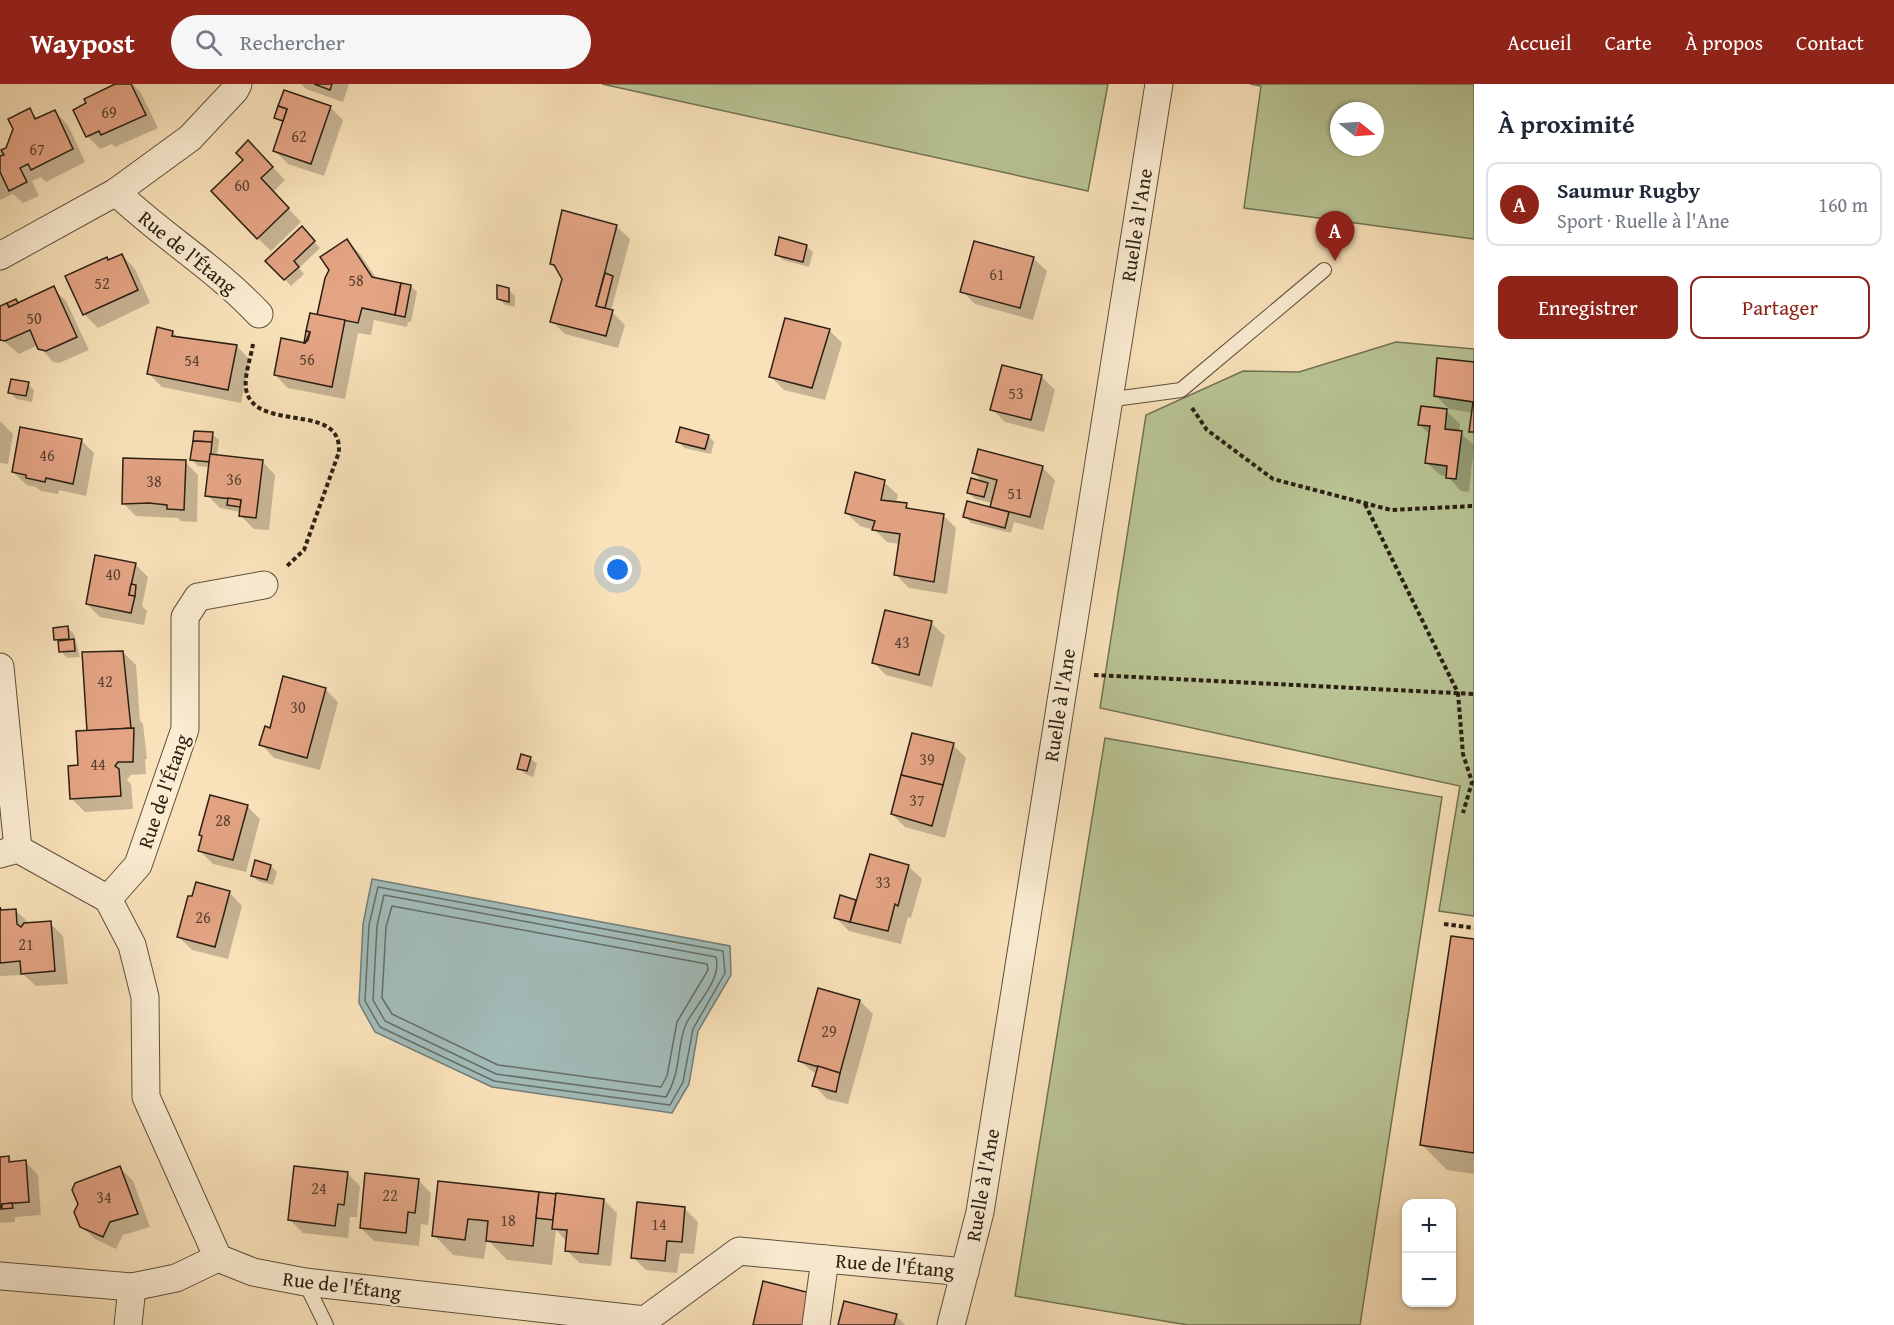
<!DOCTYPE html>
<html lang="fr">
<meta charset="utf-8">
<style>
body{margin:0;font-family:"Gentium Book Plus",serif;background:#f6f6f7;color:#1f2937}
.controls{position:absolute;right:18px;bottom:18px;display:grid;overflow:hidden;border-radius:12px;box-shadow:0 2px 4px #0004}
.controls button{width:54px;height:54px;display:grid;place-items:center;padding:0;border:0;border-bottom:2px solid #e0e1e3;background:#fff;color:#1f2937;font:30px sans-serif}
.compass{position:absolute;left:1330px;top:18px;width:54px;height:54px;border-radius:50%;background:#fff;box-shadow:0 2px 4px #0004;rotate:107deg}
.you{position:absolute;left:618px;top:486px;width:21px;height:21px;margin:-15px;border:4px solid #fff;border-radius:50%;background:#1a73e8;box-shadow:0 0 0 9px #1a73e833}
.badge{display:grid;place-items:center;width:39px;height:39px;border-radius:50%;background:#8f2418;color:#fff;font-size:20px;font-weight:700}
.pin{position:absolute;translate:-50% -50px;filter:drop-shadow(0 2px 3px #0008)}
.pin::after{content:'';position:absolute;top:32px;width:21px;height:18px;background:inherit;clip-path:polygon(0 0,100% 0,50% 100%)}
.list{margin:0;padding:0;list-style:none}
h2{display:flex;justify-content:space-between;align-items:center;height:78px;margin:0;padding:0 24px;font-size:26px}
h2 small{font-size:20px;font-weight:400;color:#747a83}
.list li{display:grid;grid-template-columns:39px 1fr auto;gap:18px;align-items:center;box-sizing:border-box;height:84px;margin:0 12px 12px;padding:0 12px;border:2px solid #e0e1e3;border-radius:12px}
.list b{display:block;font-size:22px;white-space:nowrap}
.list p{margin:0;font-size:20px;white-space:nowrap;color:#747a83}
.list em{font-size:20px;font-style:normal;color:#747a83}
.actions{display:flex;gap:12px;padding:18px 24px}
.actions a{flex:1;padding:14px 0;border:2px solid #8f2418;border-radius:12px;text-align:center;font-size:21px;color:#8f2418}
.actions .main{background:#8f2418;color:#fff}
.icon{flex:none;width:33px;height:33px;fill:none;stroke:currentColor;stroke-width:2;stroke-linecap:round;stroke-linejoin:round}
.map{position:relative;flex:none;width:1474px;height:1241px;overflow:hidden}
header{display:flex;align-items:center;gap:36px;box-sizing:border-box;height:84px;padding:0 30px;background:#8f2418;color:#fff}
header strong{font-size:28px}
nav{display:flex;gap:33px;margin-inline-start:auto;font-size:21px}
.search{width:420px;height:54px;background:#f6f6f7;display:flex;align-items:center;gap:15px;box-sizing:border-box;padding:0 21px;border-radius:33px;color:#747a83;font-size:22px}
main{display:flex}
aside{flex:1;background:#fff}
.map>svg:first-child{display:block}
.green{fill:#b9c494;stroke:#727254;stroke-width:1.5;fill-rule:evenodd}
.water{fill:#a2bcba;stroke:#727e78;stroke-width:1.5}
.shadow{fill:#0003}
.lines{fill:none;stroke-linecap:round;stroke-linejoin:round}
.shore{stroke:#666e67;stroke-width:1.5}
.building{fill:#e4a484;stroke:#2b2014;stroke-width:1.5}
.service-casing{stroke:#5e503e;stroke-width:16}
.minor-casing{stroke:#5e503e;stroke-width:29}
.path{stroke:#2b2014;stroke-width:4;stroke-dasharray:4.5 3;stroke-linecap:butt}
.service{stroke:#fbecd2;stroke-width:14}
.minor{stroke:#fbecd2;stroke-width:27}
.labels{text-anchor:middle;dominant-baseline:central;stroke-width:5;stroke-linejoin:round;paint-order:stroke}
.number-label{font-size:16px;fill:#594130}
.street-label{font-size:20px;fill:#2b2014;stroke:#fbecd2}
</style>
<header>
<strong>Waypost</strong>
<div class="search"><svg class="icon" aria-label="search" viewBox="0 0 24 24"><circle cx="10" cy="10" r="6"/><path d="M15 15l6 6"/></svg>Rechercher</div>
<nav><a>Accueil</a><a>Carte</a><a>À propos</a><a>Contact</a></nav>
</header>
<main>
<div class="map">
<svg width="1474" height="1241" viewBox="0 0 1474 1241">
<rect width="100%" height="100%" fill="#f9e2ba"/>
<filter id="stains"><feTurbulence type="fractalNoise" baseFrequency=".00333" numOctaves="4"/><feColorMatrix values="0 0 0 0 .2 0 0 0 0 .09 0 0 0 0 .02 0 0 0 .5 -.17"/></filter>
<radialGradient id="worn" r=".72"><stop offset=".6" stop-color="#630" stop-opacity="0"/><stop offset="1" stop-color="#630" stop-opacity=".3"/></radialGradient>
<g class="green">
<path d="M602,0H1108L1088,107Z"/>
<path d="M1250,0H1474V155L1244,124L1261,2ZM1339,27H1375V63H1339Z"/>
<path d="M1396,258L1474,265V832L1439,827L1460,702L1100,624L1146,331L1243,287L1299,288Z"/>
<path d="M1105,654L1442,713L1360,1241H1188L1015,1212Z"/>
</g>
<path class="water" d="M372,795L730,862L731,891L698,947L689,1000L672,1029L492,1003L375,948L359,919L363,840Z"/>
<g class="shadow">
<path d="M119,0H133L141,9L158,44L115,63L112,60L100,65L87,52Z"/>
<path d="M301,0H349L343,18L306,5Z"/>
<path d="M280,22L330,23L343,36L324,92L288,80L274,66L284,40L276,33Z"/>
<path d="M29,26L38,35L55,28L68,41L85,78L46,98L41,93L32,97L39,112L23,119L13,110L0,116V68L7,65Z"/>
<path d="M261,71L285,96L273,108L301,138L271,167L258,154Z"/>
<path d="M616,142L630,155L611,227L625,241L618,264L565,250L552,237L563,194L551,179Z"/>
<path d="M302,144L320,164L299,184L304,190L291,202L268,177Z"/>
<path d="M347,157L360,170L377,195L411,202L417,208L411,238H408L407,243L374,236L371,251L358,249L345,315L288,304L275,291L305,261L311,231L319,232Z"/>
<path d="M806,162L813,168L809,183L783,176L776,170Z"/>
<path d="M122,171L135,185L150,219L98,244L85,231L67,193Z"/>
<path d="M1033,174L1047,187L1033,236L975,220L962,207Z"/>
<path d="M53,204L66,217L89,266L59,279L53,278L38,261L19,270L0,254V224L16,216L19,220Z"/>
<path d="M508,205L515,212V223L505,221L499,215Z"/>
<path d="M829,246L842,259L825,316L784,306L771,293Z"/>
<path d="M173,248L178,254L237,262L250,276L241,319L162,303L149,290Z"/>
<path d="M1439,275L1474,280V351L1471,347L1473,329L1449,325L1436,312Z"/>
<path d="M1003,283L1042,293L1055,306L1044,348L1005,338L992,325Z"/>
<path d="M28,300L34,306L32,318L16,315L10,308Z"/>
<path d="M1446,327L1460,340L1459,348L1474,361L1469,408L1461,407L1448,393L1440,391L1426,378L1430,351L1420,341Z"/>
<path d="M0,337L13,350L8,380L0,379Z"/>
<path d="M212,350L219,356L217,372L262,377L275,391L269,446L254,445L240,431L241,428L220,424L207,411L210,383L198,382L192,376Z"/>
<path d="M708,352L714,358L711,370L684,364L678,357Z"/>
<path d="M81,356L94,369L86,412L59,406L58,410L41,407L36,403L27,401L13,388Z"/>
<path d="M185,378L198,391L197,438L181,437L178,434L136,432L123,419Z"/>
<path d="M1042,383L1055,396L1043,446L1014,438L1011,449L971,439L965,432L995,426L992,419L975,415L969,409L984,400L974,389Z"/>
<path d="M884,398L898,411L896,419L906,421L912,427L943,431L956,444L947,510L909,504L896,491L900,460L887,458L875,446L860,442L846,429Z"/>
<path d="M135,480L148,493L142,522L147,527L144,541L100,533L87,520Z"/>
<path d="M931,539L945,552L932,603L886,591L873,578Z"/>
<path d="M68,544L74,550L80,573L67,574L61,567L55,545Z"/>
<path d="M123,568L136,581L140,637L143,640L147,675H145L146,690L131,691L127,696L131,700L133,725L85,728L72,715L88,648Z"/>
<path d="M325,605L338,618L320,686L274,674L261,660Z"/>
<path d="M953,661L966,674L945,754L905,743L892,730Z"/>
<path d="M530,674L537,680L533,693L525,690L519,684Z"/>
<path d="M247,722L260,735L246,788L213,780L200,767L203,754L201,751Z"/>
<path d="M271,782L277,788L273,801L258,797L252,791Z"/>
<path d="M908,782L922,795L911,834L908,833L901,860L849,847L836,834L841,813L858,817Z"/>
<path d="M229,808L242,822L228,875L192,866L179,853Z"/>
<path d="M0,825L2,827L15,826L29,839H50L63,852L68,900L36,902L24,891L0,892Z"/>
<path d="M1452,854L1474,857V1090L1447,1086L1422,1061Z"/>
<path d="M860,917L873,930L848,1020L827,1015L814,1001L817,991L800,977Z"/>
<path d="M0,1074H8L13,1079L25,1077L38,1091L41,1131L15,1133V1138L0,1139Z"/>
<path d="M120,1084L133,1097L150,1143L123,1151L116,1165L95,1155L81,1142Z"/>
<path d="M347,1089L360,1102L357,1133H350L348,1154L303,1149L290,1136Z"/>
<path d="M418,1096L431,1109L428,1141L421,1140L419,1162L374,1157L361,1144Z"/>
<path d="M439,1098L604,1116L617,1129L611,1182L580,1179L566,1166L567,1158L556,1146L552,1181L507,1176L487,1155L484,1175L453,1171L434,1151Z"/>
<path d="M685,1125L698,1138L694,1170L680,1169L677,1189L646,1186L633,1173Z"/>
<path d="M896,1232L905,1241H839Z"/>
</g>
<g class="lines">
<g class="shore">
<path d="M378,803L723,867L725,889L693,945L683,998L670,1021L494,997L380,943L365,917L369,841Z"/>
<path d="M384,811L716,873C722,896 696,920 686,940C676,964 682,986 666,1013L496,990L385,937L373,916L377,842Z"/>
<path d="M392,822L707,880L708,886L677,938L667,992L661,1003L498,981L392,930L382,914L386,843Z"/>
</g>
</g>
<g class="building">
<path d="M115,0H131L146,31L101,51L99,47L86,53L73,26L86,19L84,15Z"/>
<path d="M314,0H332L330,6Z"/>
<path d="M284,6L331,22L311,80L273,67L287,25L278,22Z"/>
<path d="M278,22L287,25L283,37L274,34Z"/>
<path d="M30,24L35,35L55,26L73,65L31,86L28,80L20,84L27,98L9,107L0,88V72L4,71L1,66L6,64L13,45L8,35Z"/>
<path d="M248,56L273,83L261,94L289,124L257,155L211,107L243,76L236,69Z"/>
<path d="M562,126L617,141L596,222L613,226L606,252L550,238L562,195L554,181L550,180Z"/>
<path d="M302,142L315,157L294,177L299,183L284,196L265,177Z"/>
<path d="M779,153L807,161L803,178L775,171Z"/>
<path d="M347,155L372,193L401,199L395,231L362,224L358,239L317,231L325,194L329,186L320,173Z"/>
<path d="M974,157L1034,173L1020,224L960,208Z"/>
<path d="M122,170L138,206L83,231L65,192L107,173L108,176Z"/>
<path d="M605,189L613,192L605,224L596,222Z"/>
<path d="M401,199L411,201L405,233L395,231Z"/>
<path d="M497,201L509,204V218L497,215Z"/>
<path d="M54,202L77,253L46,267L38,265L30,246L5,257L0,256V222L7,219L9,223Z"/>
<path d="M16,215L18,219L9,223L7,219Z"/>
<path d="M310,229L345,236L332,303L274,291L281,254L305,259L308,256L310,248L306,247Z"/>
<path d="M785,234L830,245L812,304L769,293Z"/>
<path d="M157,243L173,247L172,252L237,261L228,306L147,290Z"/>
<path d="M306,247L310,248L305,259H304Z"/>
<path d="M1437,274L1474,278V348H1469L1473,318L1434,312Z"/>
<path d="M1002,281L1042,291L1031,336L990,326Z"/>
<path d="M11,295L29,298L26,312L8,309Z"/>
<path d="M1421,322L1447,325L1445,345L1462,347L1456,395L1446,394L1447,382L1425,379L1430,342L1418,341Z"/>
<path d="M20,343L82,355L73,400L46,394L45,398L26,394V391L12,388Z"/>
<path d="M680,343L709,351L705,365L676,358Z"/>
<path d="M194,347L213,348L212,358L193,357Z"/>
<path d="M193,357L212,358L210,378L190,376Z"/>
<path d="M978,365L1043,382L1030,433L990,423L997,396L972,389Z"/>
<path d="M210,370L263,376L256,434L239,432L241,416L205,412Z"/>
<path d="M123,374L186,376L184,426L167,425V421L149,419L122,420Z"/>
<path d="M855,388L885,396L881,416L907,419L906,424L944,430L934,498L894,491L900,450L872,446L875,437L845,429Z"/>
<path d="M971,394L988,399L984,413L967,409Z"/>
<path d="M228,414L241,416L240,423L227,421Z"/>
<path d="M967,417L1009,428L1005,444L963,433Z"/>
<path d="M95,471L136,479L129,511L135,512L131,529L86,520Z"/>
<path d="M131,500L136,501L135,512L129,511Z"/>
<path d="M885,526L932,537L919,591L872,579Z"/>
<path d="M68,542L69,555L54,556L53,544Z"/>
<path d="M74,555L75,567L59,568L58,557Z"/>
<path d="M123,567L131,644L87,647L82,568Z"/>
<path d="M283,592L326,604L307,674L259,661L265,642L270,644Z"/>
<path d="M134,644L133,678H118L115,682L119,685L121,712L70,715L68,682L78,681L76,647Z"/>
<path d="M912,649L954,659L943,701L901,691Z"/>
<path d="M521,670L531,673L527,687L517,685Z"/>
<path d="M901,691L943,701L932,742L891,730Z"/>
<path d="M210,711L248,721L233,776L198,767L202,752L199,751Z"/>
<path d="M870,770L909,781L898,822L895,820L888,847L850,838Z"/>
<path d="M255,776L271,781L267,796L251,792Z"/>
<path d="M196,798L230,807L215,863L177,853L188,812H192Z"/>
<path d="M840,811L856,816L850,838L834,834Z"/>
<path d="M0,823L1,826L16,825L17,840L21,843L24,839L51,837L55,887L21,890L20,877L0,879Z"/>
<path d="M1451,852L1474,855V1069L1420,1061Z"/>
<path d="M818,904L860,916L840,989L798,977Z"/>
<path d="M818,982L840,989L836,1008L812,1002Z"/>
<path d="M9,1072V1078L26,1076L29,1118L2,1120L0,1126V1073Z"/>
<path d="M120,1082L138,1130L110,1138L103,1153L80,1143L74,1128L78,1120L72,1106L75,1099Z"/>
<path d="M294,1082L348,1088L344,1121L338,1120L335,1142L288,1136Z"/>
<path d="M365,1089L419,1095L415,1129L408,1128L406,1149L360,1144Z"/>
<path d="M438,1097L539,1108L533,1162L486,1157L488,1137L468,1135L465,1156L432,1152Z"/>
<path d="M539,1108L556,1110L553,1136L536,1134Z"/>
<path d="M556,1109L604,1115L598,1170L565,1167L567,1146L552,1145Z"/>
<path d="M637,1118L685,1123L682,1158L667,1157L665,1177L631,1174Z"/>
<path d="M12,1119L13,1124L2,1125V1120Z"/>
<path d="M763,1197L814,1210L806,1241H753Z"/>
<path d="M844,1217L897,1230L894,1241H838Z"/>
</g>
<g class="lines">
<g class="service-casing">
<g id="service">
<path d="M1107,316L1181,306L1324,186"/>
<path d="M305,1198L326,1241"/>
</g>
</g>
<g class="minor-casing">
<g id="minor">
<path d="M116,108C161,151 216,184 259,230"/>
<path d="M0,172L116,108L190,54L235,6L238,0"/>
<path d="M0,583L18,765"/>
<path d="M0,770L18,765L108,815L132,861L145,913L146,1013L218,1174L253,1188L305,1198L645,1236L739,1167L965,1188"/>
<path d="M108,815L138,781L185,645V533L198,513L264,501"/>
<path d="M0,1192L132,1203L176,1194L218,1174"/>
<path d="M128,1241L132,1203"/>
<path d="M816,1241L825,1175"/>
<path d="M951,1241L980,1128L1159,0"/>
</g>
</g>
<g class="path">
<path d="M253,260C251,273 244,292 246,305C253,345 325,323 337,354C339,358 339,364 339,368L304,466L287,482"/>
<path d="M1192,324L1207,346L1273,395L1391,426L1474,422"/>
<path d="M1365,420L1458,609L1463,670L1472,698L1463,729"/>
<path d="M1094,591L1474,610"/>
<path d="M1444,840L1474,844"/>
</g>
<use href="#service" class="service"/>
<use href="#minor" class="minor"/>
</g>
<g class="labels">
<g class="number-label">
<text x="109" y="28">69</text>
<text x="299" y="52">62</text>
<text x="37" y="65">67</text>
<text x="242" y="101">60</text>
<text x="997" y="190">61</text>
<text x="356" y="196">58</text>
<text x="102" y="199">52</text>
<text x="34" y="234">50</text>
<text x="307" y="275">56</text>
<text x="192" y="276">54</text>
<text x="1016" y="309">53</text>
<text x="47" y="371">46</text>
<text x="234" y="395">36</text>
<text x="154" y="397">38</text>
<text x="1015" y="409">51</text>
<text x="113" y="490">40</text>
<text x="902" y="558">43</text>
<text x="105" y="597">42</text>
<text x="298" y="623">30</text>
<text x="927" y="675">39</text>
<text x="98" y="680">44</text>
<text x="917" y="716">37</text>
<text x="223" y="736">28</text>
<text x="883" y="798">33</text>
<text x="203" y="833">26</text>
<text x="26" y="860">21</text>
<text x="829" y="947">29</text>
<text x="319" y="1104">24</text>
<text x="390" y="1111">22</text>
<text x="104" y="1113">34</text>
<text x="508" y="1136">18</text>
<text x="659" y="1140">14</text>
</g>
<g class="street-label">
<text transform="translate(1136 141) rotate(-81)">Ruelle à l'Ane</text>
<text transform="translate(188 168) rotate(39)">Rue de l'Étang</text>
<text transform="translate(1059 621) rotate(-81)">Ruelle à l'Ane</text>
<text transform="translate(163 707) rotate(-71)">Rue de l'Étang</text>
<text transform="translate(982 1101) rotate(-80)">Ruelle à l'Ane</text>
<text transform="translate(895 1181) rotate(5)">Rue de l'Étang</text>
<text transform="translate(342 1201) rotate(7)">Rue de l'Étang</text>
</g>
</g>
<rect width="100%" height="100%" filter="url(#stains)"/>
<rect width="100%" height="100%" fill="url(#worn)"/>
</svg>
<div class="controls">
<button>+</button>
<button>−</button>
</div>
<svg class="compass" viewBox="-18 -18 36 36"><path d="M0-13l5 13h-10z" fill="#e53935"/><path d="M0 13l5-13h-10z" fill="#747a83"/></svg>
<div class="you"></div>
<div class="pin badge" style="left:1335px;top:177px">A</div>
</div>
<aside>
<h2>À proximité<small></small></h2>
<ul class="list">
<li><span class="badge">A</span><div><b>Saumur Rugby</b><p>Sport · Ruelle à l'Ane</p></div><em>160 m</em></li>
</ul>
<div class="actions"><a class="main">Enregistrer</a><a>Partager</a></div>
</aside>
</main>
